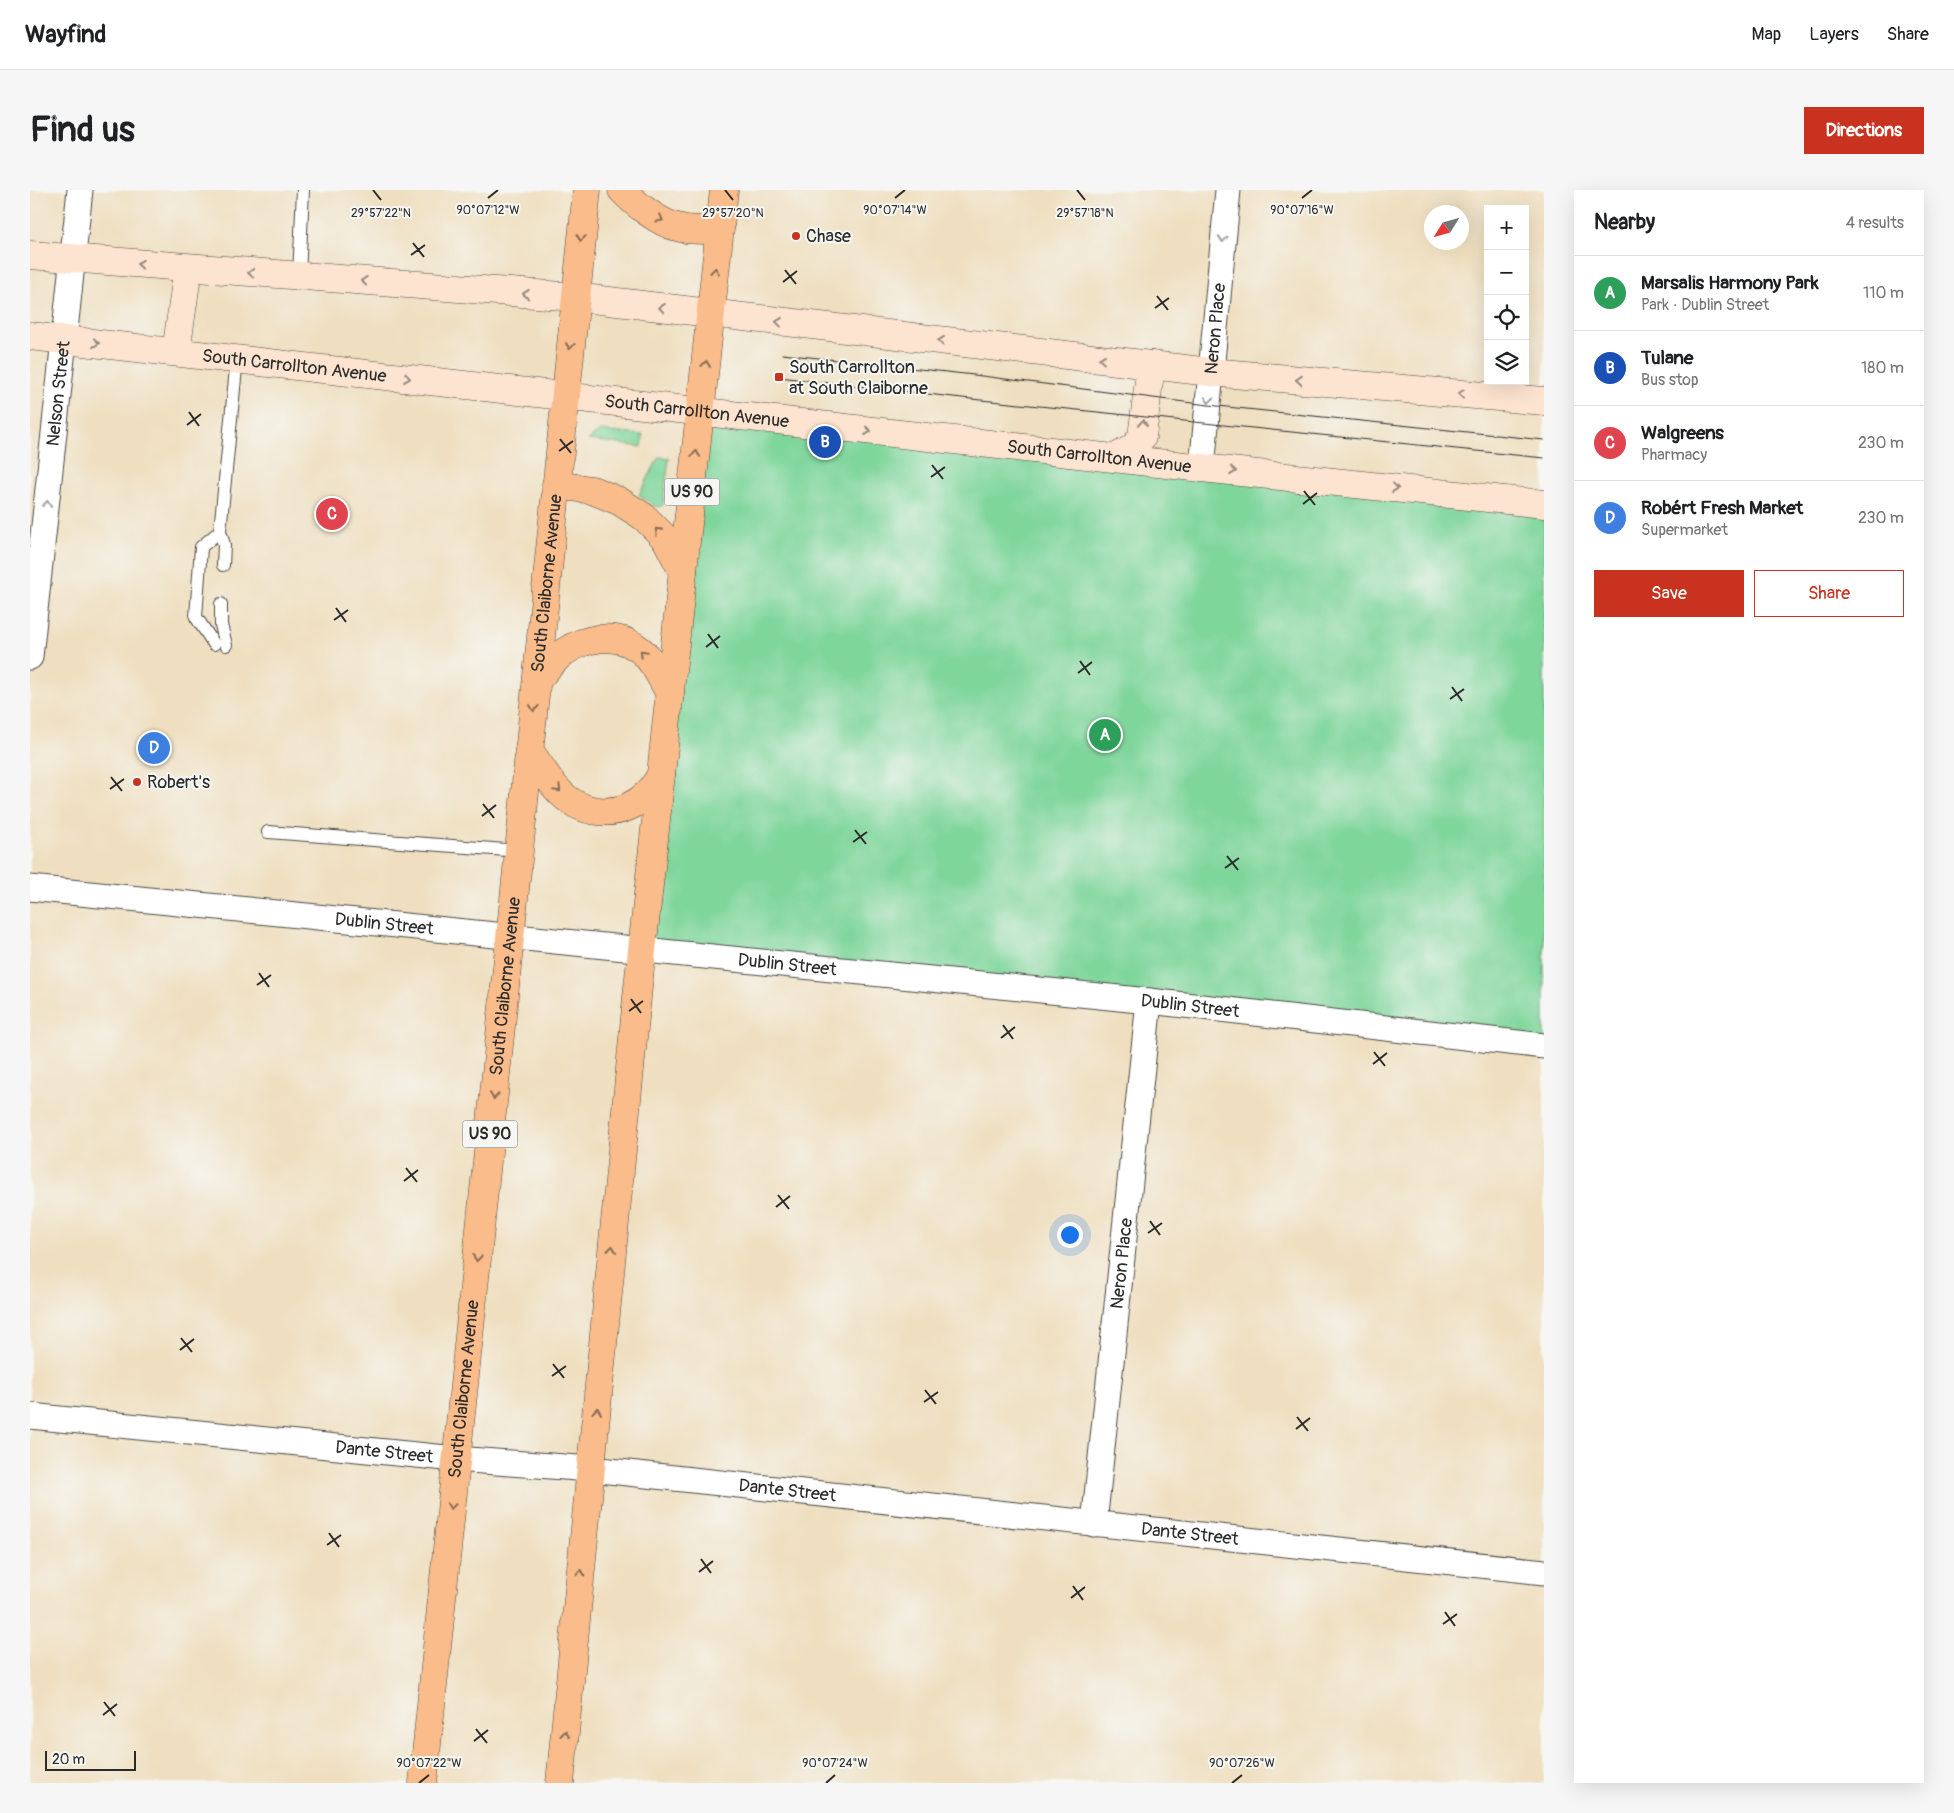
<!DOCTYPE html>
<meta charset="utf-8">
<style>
body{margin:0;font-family:Pangolin,sans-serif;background:#f6f6f6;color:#202124}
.controls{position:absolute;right:15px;top:15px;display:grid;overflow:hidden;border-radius:0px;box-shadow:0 5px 20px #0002}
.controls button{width:45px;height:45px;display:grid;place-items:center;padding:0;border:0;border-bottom:1px solid #e0e0e0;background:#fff;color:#202124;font:25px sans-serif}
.compass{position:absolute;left:1394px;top:15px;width:45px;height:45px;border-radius:50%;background:#fff;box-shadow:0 5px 20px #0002;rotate:233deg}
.scale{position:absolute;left:15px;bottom:12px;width:91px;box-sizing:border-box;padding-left:5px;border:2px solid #2b2b2b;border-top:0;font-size:14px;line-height:18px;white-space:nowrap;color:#2b2b2b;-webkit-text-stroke:4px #f6f6f2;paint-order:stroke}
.you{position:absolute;left:1039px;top:1044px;width:18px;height:18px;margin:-12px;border:4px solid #fff;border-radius:50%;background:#1a73e8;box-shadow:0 0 0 8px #1a73e833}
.badge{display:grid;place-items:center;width:32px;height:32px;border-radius:50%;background:#c8321e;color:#fff;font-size:16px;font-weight:700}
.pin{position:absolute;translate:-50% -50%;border:2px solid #fff;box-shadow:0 1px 5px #0006}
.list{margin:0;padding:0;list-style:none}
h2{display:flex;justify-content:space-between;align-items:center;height:65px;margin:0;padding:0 20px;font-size:21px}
h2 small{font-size:16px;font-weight:400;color:#757577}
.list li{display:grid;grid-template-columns:32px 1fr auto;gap:15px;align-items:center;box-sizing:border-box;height:75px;padding:0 20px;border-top:1px solid #e0e0e0}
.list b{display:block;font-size:19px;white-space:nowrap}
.list p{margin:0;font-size:16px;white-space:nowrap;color:#757577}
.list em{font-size:16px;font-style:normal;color:#757577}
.actions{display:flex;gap:10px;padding:15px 20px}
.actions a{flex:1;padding:11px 0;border:1px solid #c8321e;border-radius:0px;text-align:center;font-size:18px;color:#c8321e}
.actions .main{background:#c8321e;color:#fff}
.icon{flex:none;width:28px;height:28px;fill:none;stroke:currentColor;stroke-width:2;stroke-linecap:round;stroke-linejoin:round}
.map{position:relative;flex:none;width:1514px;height:1593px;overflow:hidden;border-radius:0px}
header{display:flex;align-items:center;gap:30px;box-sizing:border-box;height:70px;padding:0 25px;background:#fff;border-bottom:1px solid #e0e0e0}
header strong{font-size:24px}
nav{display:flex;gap:28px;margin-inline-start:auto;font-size:18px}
.intro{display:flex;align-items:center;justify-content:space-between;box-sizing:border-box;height:120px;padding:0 30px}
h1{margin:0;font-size:35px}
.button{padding:12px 22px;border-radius:0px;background:#c8321e;color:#fff;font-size:18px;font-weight:700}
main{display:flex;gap:30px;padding:0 30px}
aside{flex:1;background:#fff;border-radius:0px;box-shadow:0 5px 20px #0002}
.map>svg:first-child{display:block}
.green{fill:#7fd69b;stroke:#558063}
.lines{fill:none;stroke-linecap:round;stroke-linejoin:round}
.lane-casing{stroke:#484641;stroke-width:14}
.street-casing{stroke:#484641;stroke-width:27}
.secondary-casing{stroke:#484641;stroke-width:29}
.primary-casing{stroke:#484641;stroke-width:29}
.lane{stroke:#fff;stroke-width:12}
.street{stroke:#fff;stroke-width:25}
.secondary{stroke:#fde4d0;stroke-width:28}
.primary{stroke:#f9bc8a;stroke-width:28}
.tram{stroke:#2b2b2b;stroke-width:1}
.oneway{stroke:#886c56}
.oneway2{stroke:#a0a0a0}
.oneway3{stroke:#94887e}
.ticks{fill:none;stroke:#2b2b2b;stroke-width:2}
.poi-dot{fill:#c8321e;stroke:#f6f6f2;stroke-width:2}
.labels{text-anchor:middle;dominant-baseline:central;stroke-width:4;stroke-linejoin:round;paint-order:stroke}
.shield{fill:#f6f6f2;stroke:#686867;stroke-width:1}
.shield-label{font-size:16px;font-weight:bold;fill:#2b2b2b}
.poi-label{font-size:18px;fill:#2b2b2b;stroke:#f6f6f2;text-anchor:start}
.street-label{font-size:18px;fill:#2b2b2b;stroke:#f6f6f2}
.ticks-label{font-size:12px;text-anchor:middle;fill:#2b2b2b;stroke:#f6f6f2;stroke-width:4;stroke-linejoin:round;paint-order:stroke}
</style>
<header>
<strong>Wayfind</strong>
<nav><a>Map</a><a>Layers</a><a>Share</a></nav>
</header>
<div class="intro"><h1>Find us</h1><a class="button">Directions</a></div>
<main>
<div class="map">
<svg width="1514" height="1593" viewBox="0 0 1514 1593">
<rect width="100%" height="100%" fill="#f6f6f2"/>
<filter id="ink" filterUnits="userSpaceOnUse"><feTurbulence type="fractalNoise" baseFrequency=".02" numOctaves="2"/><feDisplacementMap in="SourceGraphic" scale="10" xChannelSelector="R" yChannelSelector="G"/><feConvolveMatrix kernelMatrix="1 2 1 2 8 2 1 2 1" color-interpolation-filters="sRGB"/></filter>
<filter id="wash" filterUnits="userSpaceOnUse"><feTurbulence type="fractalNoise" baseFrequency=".0096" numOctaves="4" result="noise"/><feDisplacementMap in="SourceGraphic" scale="20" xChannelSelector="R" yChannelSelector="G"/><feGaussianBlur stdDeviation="1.12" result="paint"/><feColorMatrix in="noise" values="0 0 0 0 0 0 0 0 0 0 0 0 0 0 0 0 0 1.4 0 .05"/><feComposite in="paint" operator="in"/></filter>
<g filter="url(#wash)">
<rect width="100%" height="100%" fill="#efdfc0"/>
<g class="green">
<path d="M671,222L1514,314V856L612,759Z"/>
<path d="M570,241L613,245L612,257L558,250Z"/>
<path d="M629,267L639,268L633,315L629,317L624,316L609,305Z"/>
</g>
</g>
<g filter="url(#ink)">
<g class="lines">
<g class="lane-casing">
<g id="lane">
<path d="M269,86L273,0"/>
<path d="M193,375L194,355L190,341L207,168"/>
<path d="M191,414V435L196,455"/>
<path d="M184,454L166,427L171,357L190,341"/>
<path d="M238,642L489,661"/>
</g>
</g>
<g class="street-casing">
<g id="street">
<path id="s1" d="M1172,278L1198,0"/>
<path id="s2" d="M0,467L50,0"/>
<path id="s3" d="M0,698L1119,811L1514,856"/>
<path id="s4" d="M0,1226L426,1269L561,1279L1514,1382"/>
<path id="s5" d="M1064,1334L1119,811"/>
</g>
</g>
<g class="secondary-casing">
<g id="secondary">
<path d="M0,65L545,107L1180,182L1514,211"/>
<path id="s6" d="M0,146L1172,278L1514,314"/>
<path d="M146,162L158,78"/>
<path d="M1085,268L1103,258L1112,247L1121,175"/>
</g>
</g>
<g class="primary-casing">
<g id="primary">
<path d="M592,0C604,13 629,33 647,37C661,41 675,40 690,39"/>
<path d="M526,295L562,300L589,311L614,327L636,349L653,382"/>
<path d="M507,490C515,481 524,469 534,462C555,448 584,442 606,457C622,467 631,488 640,504"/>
<path d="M499,560C508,573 516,586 526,598C550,626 590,630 617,604C623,599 627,591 631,585"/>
<path id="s7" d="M393,1593L557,0"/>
<path d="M530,1593L608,797L694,0"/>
</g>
</g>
<use href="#lane" class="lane"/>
<use href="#street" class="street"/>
<use href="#secondary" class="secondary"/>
<use href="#primary" class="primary"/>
<g class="tram">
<path d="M752,164L944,185L1178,215L1514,250"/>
<path d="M749,187L941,209L1514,268"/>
</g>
</g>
<defs><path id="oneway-chevron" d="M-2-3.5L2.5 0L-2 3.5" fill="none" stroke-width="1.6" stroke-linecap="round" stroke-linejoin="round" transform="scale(1.25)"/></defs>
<g class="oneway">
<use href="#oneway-chevron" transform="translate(630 29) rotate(29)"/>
<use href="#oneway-chevron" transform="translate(551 48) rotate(96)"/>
<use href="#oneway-chevron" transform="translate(685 81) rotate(-84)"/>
<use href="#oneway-chevron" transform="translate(540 156) rotate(96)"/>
<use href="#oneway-chevron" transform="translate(676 174) rotate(-84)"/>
<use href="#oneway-chevron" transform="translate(666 264) rotate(-84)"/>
<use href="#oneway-chevron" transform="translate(628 341) rotate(-134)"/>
<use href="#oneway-chevron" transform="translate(613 463) rotate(-135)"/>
<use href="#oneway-chevron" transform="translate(504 518) rotate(96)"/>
<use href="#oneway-chevron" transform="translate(528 599) rotate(46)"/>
<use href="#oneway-chevron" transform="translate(464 906) rotate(96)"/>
<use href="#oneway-chevron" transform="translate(582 1059) rotate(-84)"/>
<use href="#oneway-chevron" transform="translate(447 1068) rotate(96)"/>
<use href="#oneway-chevron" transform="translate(567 1221) rotate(-84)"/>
<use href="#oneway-chevron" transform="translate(421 1316) rotate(96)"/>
<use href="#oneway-chevron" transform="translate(551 1383) rotate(-84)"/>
<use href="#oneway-chevron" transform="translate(535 1544) rotate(-84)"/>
</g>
<g class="oneway2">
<use href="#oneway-chevron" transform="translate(1193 49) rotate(95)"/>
<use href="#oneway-chevron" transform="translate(1179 210) rotate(94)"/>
<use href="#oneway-chevron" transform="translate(17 314) rotate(-84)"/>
</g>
<g class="oneway3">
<use href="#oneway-chevron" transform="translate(110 74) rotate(-176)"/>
<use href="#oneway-chevron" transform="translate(221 83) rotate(-176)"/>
<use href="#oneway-chevron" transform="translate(334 91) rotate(-176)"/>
<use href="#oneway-chevron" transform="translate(496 104) rotate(-176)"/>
<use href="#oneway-chevron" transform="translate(632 118) rotate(-173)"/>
<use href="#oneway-chevron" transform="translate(749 132) rotate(-173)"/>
<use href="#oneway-chevron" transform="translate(911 151) rotate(-173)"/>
<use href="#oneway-chevron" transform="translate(66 153) rotate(6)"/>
<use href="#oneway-chevron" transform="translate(1072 169) rotate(-173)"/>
<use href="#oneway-chevron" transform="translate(377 188) rotate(7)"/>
<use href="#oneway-chevron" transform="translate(1269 190) rotate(-175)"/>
<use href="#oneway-chevron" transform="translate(1431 204) rotate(-175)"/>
<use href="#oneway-chevron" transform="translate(1113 233) rotate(-84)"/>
<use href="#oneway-chevron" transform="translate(838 241) rotate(6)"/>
<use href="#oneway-chevron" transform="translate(1203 281) rotate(6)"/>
<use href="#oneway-chevron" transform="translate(1365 298) rotate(6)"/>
</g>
</g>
<path class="ticks" d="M343,0L351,10M695,0L703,10M1047,0L1055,10M458,8L468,0M865,8L875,0M1272,8L1282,0M383,53L394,67M381,65L395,55M755,80L766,94M753,92L767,81M1127,106L1138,120M1125,118L1139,108M159,222L169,236M157,235L171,224M530,249L541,263M529,261L543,251M902,275L913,289M901,287L915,277M1274,301L1285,315M1273,314L1287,303M306,418L316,432M304,430L318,420M678,444L688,458M676,457L690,446M1050,471L1060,485M1048,483L1062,472M1422,497L1432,511M1420,509L1434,499M81,587L92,601M80,599L94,589M453,614L464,628M452,626L466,615M825,640L836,654M823,652L837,642M1197,666L1208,680M1195,678L1209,668M229,783L239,797M227,795L241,785M601,809L611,823M599,821L613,811M973,835L983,849M971,848L985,837M1344,862L1355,876M1343,874L1357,863M376,978L387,992M374,991L388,980M748,1005L759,1019M746,1017L760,1006M1120,1031L1130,1045M1118,1043L1132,1033M151,1148L162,1162M150,1160L164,1149M523,1174L534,1188M522,1186L536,1176M895,1200L906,1214M894,1212L908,1202M1267,1227L1278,1241M1266,1239L1280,1228M299,1343L309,1357M297,1355L311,1345M671,1369L681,1383M669,1382L683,1371M1043,1396L1053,1410M1041,1408L1055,1397M1415,1422L1425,1436M1413,1434L1427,1424M74,1512L85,1526M73,1525L87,1514M446,1539L457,1553M444,1551L458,1540M389,1593L399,1585M796,1593L805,1585M1202,1593L1212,1585"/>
<g class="poi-dot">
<circle cx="766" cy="46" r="5"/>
<rect x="744" y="182" width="10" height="10" rx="2.5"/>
<circle cx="107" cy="592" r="5"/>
</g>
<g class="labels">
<g class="shield">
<rect x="634.5" y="288.5" width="55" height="27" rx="4"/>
<rect x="432.5" y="930.5" width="55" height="27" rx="4"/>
</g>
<g class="shield-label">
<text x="662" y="302">US 90</text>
<text x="460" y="944">US 90</text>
</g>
<g class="poi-label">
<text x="776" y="46">Chase</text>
<text x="759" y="177">South Carrollton<tspan x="759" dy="21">at South Claiborne</tspan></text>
<text x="117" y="592">Robert's</text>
</g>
<g class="street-label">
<text stroke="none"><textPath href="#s1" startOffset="140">Neron Place</textPath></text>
<text stroke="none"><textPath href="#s6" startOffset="266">South Carrollton Avenue</textPath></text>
<text stroke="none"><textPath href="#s2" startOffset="265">Nelson Street</textPath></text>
<text stroke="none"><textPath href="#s6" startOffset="671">South Carrollton Avenue</textPath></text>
<text stroke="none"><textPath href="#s6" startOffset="1076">South Carrollton Avenue</textPath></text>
<text stroke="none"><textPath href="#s7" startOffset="1206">South Claiborne Avenue</textPath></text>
<text stroke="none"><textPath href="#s3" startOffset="356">Dublin Street</textPath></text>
<text stroke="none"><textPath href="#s3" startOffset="761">Dublin Street</textPath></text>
<text stroke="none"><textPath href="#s7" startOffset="801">South Claiborne Avenue</textPath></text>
<text stroke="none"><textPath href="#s3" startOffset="1166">Dublin Street</textPath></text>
<text stroke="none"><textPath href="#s5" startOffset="262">Neron Place</textPath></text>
<text stroke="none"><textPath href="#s7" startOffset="396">South Claiborne Avenue</textPath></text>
<text stroke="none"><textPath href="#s4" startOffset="356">Dante Street</textPath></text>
<text stroke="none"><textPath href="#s4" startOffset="761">Dante Street</textPath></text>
<text stroke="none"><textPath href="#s4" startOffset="1166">Dante Street</textPath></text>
</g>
</g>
<g class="ticks-label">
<text x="458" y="24">90°07'12"W</text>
<text x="865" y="24">90°07'14"W</text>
<text x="1272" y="24">90°07'16"W</text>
<text x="351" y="27">29°57'22"N</text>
<text x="703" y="27">29°57'20"N</text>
<text x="1055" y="27">29°57'18"N</text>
<text x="399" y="1577">90°07'22"W</text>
<text x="805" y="1577">90°07'24"W</text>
<text x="1212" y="1577">90°07'26"W</text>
</g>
</svg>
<div class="controls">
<button>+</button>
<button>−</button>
<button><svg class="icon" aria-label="locate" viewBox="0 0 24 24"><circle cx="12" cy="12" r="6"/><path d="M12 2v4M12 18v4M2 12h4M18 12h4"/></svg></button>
<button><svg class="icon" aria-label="layers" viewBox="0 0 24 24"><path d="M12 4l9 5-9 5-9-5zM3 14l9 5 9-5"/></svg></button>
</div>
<svg class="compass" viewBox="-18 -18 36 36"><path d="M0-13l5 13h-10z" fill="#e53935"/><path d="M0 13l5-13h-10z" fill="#757577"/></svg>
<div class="scale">20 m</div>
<div class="you"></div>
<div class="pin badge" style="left:1075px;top:545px;background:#2e9e5b">A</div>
<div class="pin badge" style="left:795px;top:252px;background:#1a4fb4">B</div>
<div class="pin badge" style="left:302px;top:324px;background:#e0444e">C</div>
<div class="pin badge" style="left:124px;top:558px;background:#3f7fe0">D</div>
</div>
<aside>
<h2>Nearby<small>4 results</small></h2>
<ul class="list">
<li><span class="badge" style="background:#2e9e5b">A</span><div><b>Marsalis Harmony Park</b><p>Park · Dublin Street</p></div><em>110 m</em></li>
<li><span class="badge" style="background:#1a4fb4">B</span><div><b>Tulane</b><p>Bus stop</p></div><em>180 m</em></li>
<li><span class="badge" style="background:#e0444e">C</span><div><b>Walgreens</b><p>Pharmacy</p></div><em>230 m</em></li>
<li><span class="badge" style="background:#3f7fe0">D</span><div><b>Robért Fresh Market</b><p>Supermarket</p></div><em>230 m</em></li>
</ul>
<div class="actions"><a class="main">Save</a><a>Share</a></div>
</aside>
</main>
